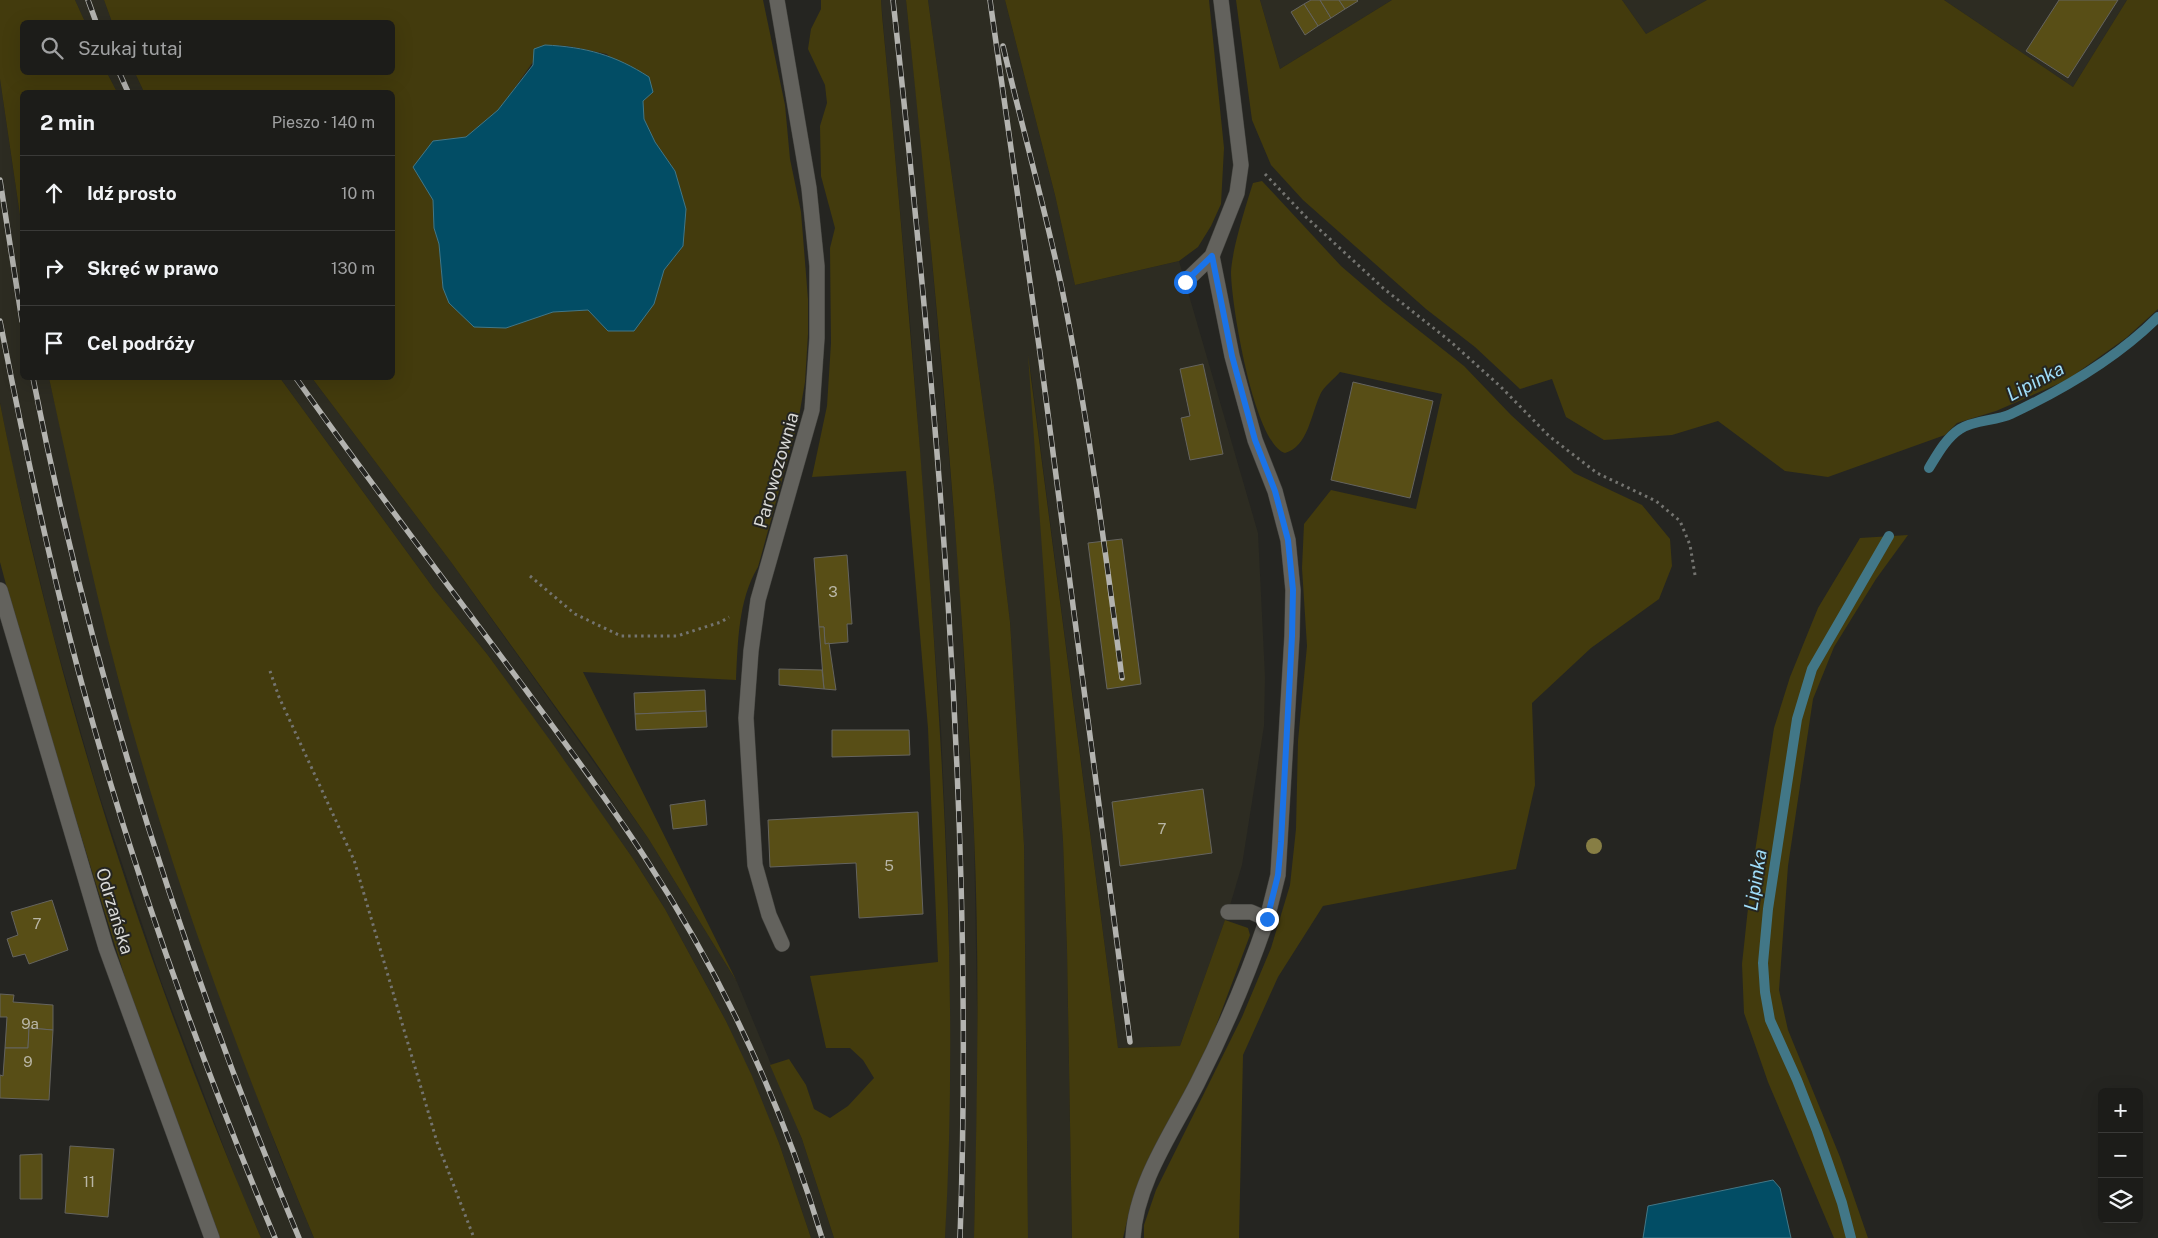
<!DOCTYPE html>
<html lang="pl">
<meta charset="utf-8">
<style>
body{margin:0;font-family:"Public Sans",sans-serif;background:#292926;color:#f1f3f6}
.controls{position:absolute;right:15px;bottom:15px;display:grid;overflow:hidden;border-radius:8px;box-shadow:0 5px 20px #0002}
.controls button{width:45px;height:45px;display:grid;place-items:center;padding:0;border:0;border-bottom:1px solid #3a3a38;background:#1c1c19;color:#f1f3f6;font:25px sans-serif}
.stop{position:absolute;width:15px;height:15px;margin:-11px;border:4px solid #1a73e8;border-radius:50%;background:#fff}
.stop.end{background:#1a73e8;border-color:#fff;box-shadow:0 1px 5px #0008}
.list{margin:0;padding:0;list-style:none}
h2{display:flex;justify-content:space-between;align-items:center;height:65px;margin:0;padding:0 20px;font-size:21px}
h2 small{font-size:16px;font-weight:400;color:#a0a1a2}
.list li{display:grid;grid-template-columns:32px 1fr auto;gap:15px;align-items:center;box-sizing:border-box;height:75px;padding:0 20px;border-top:1px solid #3a3a38}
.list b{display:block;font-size:19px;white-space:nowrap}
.list em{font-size:16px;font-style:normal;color:#a0a1a2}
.icon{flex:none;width:28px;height:28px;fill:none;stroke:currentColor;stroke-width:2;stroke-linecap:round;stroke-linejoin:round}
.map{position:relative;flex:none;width:2158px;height:1238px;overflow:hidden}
.search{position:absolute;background:#1c1c19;box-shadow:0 5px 20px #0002;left:20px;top:20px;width:375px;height:55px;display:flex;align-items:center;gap:12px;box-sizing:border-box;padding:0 18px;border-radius:8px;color:#a0a1a2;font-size:19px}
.panel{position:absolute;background:#1c1c19;box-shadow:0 5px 20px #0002;left:20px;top:90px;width:375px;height:290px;border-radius:8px}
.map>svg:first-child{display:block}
.built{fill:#2d2c22}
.green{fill:#433b0d;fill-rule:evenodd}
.water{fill:#024d65;stroke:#427787}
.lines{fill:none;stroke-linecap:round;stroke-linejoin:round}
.stream{stroke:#427787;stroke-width:10}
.building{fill:#584e16;stroke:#65645f}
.lane-casing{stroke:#43433f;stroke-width:16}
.street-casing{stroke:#43433f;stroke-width:16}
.path{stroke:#747470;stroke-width:3;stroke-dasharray:2.5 4;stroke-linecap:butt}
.lane{stroke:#63625d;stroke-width:15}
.street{stroke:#63625d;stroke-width:15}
.rail-casing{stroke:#b3b3af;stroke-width:5.5}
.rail{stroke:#252521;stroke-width:4;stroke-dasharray:11;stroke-linecap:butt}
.tree{fill:#877e44}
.route{stroke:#1a73e8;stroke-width:6}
.labels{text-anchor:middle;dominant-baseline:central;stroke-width:4;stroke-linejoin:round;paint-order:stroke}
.number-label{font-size:15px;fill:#b9b6a6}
.street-label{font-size:18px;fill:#d9d9d6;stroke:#252521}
.water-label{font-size:19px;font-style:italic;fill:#9fddf9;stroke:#252521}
</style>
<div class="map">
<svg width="2158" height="1238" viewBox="0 0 2158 1238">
<rect width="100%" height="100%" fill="#252521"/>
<g class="built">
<path d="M59,0H104L112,22H85L75,0L60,2Z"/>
<path d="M881,0H906L924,168L959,573L974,835L978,1063L974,1238H945L950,1016L948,882L941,730L910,322Z"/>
<path d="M928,0H1005L1055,195L1075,285L1179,261L1258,533L1265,677L1264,726L1242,865L1228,912L1180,1046L1118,1048L1030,366L1063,841L1067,949L1072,1238H1028L1024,845L1010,622L994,486Z"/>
<path d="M1260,0H1392L1280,69Z"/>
<path d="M1622,0H1707L1646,34Z"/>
<path d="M1944,0H2127L2073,87Z"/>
<path d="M107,73H135L144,92H117Z"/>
<path d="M0,79L22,229V378H49L118,678L168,847L224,1008L279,1154L314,1238H261L237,1182L161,981L95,782L52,631L13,469L0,403Z"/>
<path d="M280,378H312L451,562L648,838L737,982L802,1139L834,1238H811L779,1143L726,1021L665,909L634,860L487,654L434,589Z"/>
</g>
<g class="green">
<path d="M0,0H75L85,22H22V72L107,73L117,92H22V229L0,79Z"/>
<path d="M104,0H763L785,105L790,159L801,212L808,299V334L805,382L798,422L758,567C738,600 738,642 736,680L583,672L737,982L648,838L589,753L451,562L312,378H392V92H144L135,73L392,72V22H112ZM545,45L568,46L607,54L643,101L644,119L655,142L675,171L686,209L683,246L664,270L654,304L608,331L588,310L553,312L506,328L443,288L439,244L434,228L432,141L466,137L499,110Z"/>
<path d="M821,0H881L882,15C896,160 908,305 920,450C940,712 960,975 945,1238H834L802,1139L770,1065L789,1059L806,1085L814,1109L830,1118L848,1106L874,1078L863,1060L850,1048H826L810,976L938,962L928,728L906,471L812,477L827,406L831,343L830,248L835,228L821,176L820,126L827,103L825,85L808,49L811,29L821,9Z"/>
<path d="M906,0H928L994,486L1010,622L1024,845L1028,1238H974C977,1103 980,968 974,833C961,554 935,277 906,0Z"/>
<path d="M1005,0H1209L1224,148L1221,204L1211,226L1198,247L1179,261L1075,285L1055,195Z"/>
<path d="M1236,0H1260L1280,69L1392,0H1622L1646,34L1707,0H1944L2073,87L2127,0H2158V309L2126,338L2067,380L1996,411L1957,423L1945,435L1828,477L1785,471L1718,421L1672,435L1604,440L1566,417L1552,379L1520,389L1475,347L1426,309L1303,200L1271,165L1252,120Z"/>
<path d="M1262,181L1341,266L1384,303L1464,366L1511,415L1574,473L1642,505L1670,539L1672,566L1659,599L1591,648L1532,703L1535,785L1516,869L1323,906L1278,977L1243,1055L1239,1238H1144V1225L1156,1190L1242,1017L1271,948L1290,885L1296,829L1298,741L1307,646L1302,568L1304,524L1331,490L1416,509L1442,394L1340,372C1334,379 1323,387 1320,395C1311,414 1308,447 1285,453C1254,444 1231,303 1231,272C1232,250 1246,205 1253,183Z"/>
<path d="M1028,355L1118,1048L1180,1046L1225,920L1248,928L1250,935L1207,1050L1147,1162L1130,1208L1123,1238H1072L1067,949L1063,841Z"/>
<path d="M49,378H280L434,589L487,654L552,743L634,860L665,909L726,1021L752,1076L779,1143L811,1238H314C238,1056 169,869 118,678C92,579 71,478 49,378Z"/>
<path d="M0,403C56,688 146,970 261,1238H220L127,984L24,652L0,562Z"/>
<path d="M1908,535L1876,579L1834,647L1813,699L1788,866L1779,990L1788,1030L1840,1157L1868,1238H1834L1768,1082L1744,1013L1742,964L1752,871L1774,728L1790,677L1818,608L1860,538Z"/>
</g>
<g class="water">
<path d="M545,45C586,47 615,55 649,77L653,92L643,101L644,119L655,142L675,171L686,209L683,246L664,270L654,304L634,331H608L588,310L553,312L506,328L474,327L449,303L443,288L439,244L434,228L433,200L413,167L433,141L466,137L498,110L533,65L534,49Z"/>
<path d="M1773,1180L1780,1188L1791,1238H1643L1648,1206Z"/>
</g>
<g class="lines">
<g class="stream">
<path d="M1929,468C1937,455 1946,438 1960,429C1974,420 1996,421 2011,414C2064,389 2117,358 2158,317"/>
<path d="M1851,1238L1842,1203L1817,1131L1797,1080L1770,1020L1765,992L1763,963L1768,909L1797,719L1812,669L1889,536"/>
</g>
</g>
<g class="building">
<path d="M1311,0H1320L1331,18L1318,26L1304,4Z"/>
<path d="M1320,0H1339L1345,9L1331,18Z"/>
<path d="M1339,0H1357L1358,1L1345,9Z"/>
<path d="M2059,0H2118L2068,78L2026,51Z"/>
<path d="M1304,4L1318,26L1305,35L1291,12Z"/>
<path d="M1203,364L1223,454L1190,460L1181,418L1190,416L1180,369Z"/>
<path d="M1353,382L1433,401L1410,498L1331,480Z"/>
<path d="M1122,539L1141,684L1107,689L1088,543Z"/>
<path d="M847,555L852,624H847L848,642L825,644L824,627H819L814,558Z"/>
<path d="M819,627H824L825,644L829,643L836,690L824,689Z"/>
<path d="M779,669L822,670L824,689L779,685Z"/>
<path d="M705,690L706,711L635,714L634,693Z"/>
<path d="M706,711L707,727L636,730L635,714Z"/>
<path d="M832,730H909L910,755L832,757Z"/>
<path d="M1203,789L1212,853L1120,866L1112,802Z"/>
<path d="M705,800L707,825L673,829L670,805Z"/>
<path d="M918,812L923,914L859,918L856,863L770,867L768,820Z"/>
<path d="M52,900L68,950L29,964L25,954L13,957L7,939L18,935L11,912Z"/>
<path d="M0,994L14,995L13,1002L53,1005V1030L29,1028L28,1048H5L7,1017H0Z"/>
<path d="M29,1028L53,1030L49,1100L0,1098V1075L3,1076L5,1048H28Z"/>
<path d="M70,1146L114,1149L108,1217L65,1213Z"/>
<path d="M42,1154V1199H20V1155Z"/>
</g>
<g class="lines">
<g class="lane-casing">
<g id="lane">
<path d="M777,0L809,188L817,266V338L812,410L758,600L751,651L746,718L755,865L769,915L782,944"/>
<path d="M1212,256L1232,356L1255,440L1275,491L1288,540L1293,590L1292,636L1278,875L1267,919L1251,912H1228"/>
<path d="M1185,282L1212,256L1237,193L1241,165L1221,0"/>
<path d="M1133,1238C1136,1183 1173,1131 1197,1084C1224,1031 1248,975 1267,919"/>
</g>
</g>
<g class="street-casing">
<path id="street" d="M0,590L106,948L212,1238"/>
</g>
<g class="path">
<path d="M1265,174L1306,217L1383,288L1451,342L1501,387L1549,436L1597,473L1656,501L1680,521L1690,545L1695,575"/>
<path d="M530,576L575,614L621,636H677L721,622L729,617"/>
<path d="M270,671L279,697L354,860L437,1142L474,1238"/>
</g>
<use href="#lane" class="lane"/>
<use href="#street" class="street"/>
<g class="rail-casing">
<g id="rail">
<path d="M88,0L96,22"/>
<path d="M893,0C938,411 975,825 960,1238"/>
<path d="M990,0L1040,353L1130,1042"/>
<path d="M1003,46C1022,127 1045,208 1062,289C1088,418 1105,548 1122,678"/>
<path d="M119,72L128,92"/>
<path d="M0,180L22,321"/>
<path d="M0,321C24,444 50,567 83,688C134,875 200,1058 275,1238"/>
<path d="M33,378C91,673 183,960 299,1238"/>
<path d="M296,378C370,483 449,586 526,690C566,744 607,799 644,856C721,974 782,1103 822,1238"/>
</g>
</g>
<use href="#rail" class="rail"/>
</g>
<circle class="tree" cx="1594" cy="846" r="8"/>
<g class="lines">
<path class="route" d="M1185,282L1212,256L1232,356L1255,440L1275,491L1288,540L1293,590L1292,636L1281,842L1278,875L1267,919"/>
</g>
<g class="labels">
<g class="number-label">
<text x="833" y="591">3</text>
<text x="1162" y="828">7</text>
<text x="889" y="865">5</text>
<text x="37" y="923">7</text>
<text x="30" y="1023">9a</text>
<text x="28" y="1061">9</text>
<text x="89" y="1181">11</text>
</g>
<g class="street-label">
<text transform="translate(776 470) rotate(-74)">Parowozownia</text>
<text transform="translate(115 911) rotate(73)">Odrzańska</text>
</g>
<g class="water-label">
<text transform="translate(2035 381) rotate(-28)">Lipinka</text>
<text transform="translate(1755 880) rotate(-81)">Lipinka</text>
</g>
</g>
</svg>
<div class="controls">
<button>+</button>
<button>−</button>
<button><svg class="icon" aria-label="layers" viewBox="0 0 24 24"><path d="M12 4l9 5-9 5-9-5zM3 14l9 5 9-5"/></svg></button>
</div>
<div class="stop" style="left:1185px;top:282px"></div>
<div class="stop end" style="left:1267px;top:919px"></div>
<div class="search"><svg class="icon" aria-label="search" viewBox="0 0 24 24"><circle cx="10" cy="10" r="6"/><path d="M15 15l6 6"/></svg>Szukaj tutaj</div>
<section class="panel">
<h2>2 min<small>Pieszo · 140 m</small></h2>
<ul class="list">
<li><svg class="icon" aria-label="ahead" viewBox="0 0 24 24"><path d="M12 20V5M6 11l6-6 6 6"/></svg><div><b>Idź prosto</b></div><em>10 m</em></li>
<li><svg class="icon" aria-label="right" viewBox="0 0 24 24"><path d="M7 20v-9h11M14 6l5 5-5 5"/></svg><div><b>Skręć w prawo</b></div><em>130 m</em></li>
<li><svg class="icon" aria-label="arrive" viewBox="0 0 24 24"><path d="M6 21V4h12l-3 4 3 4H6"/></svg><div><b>Cel podróży</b></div></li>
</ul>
</section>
</div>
